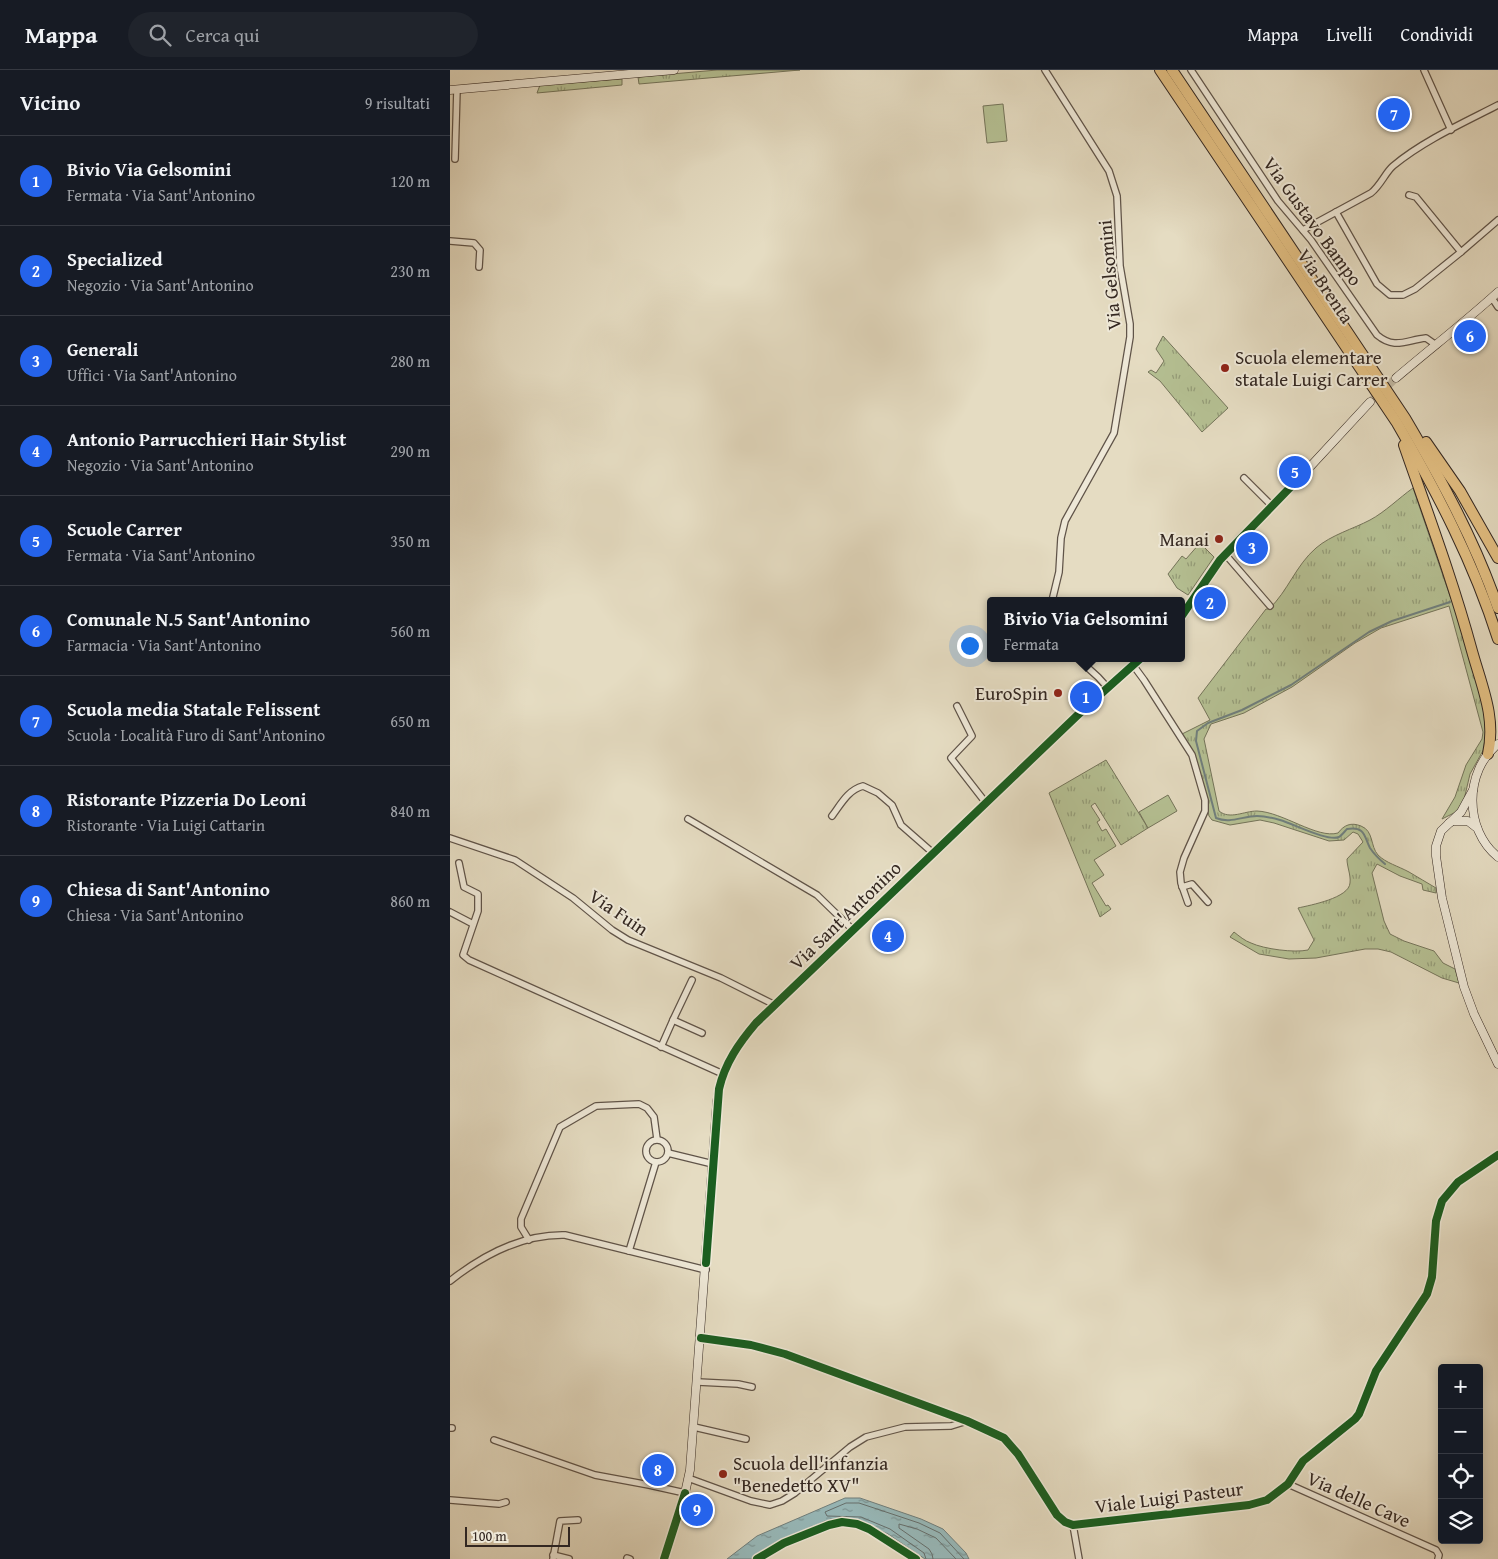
<!DOCTYPE html>
<html lang="it">
<meta charset="utf-8">
<style>
body{margin:0;font-family:"Gentium Book Plus",serif;background:#20242c;color:#f1f3f6}
.controls{position:absolute;right:15px;bottom:15px;display:grid;overflow:hidden;border-radius:5px;box-shadow:0 2px 12px #0003}
.controls button{width:45px;height:45px;display:grid;place-items:center;padding:0;border:0;border-bottom:1px solid #363941;background:#171b24;color:#f1f3f6;font:25px sans-serif}
.scale{position:absolute;left:15px;bottom:12px;width:105px;box-sizing:border-box;padding-left:5px;border:2px solid #332721;border-top:0;font-size:14px;line-height:18px;white-space:nowrap;color:#332721;-webkit-text-stroke:4px #eee8d7;paint-order:stroke}
.you{position:absolute;left:519px;top:575px;width:18px;height:18px;margin:-12px;border:4px solid #fff;border-radius:50%;background:#1a73e8;box-shadow:0 0 0 8px #1a73e833}
.badge{display:grid;place-items:center;width:32px;height:32px;border-radius:50%;background:#2563eb;color:#fff;font-size:16px;font-weight:700}
.pin{position:absolute;translate:-50% -50%;border:2px solid #fff;box-shadow:0 1px 5px #0006}
.popup{position:absolute;left:537px;top:527px;width:198px;height:65px;box-sizing:border-box;display:grid;place-content:center;border-radius:5px;background:#171b24;filter:drop-shadow(0 1px 4px #0005);font-size:16px;white-space:nowrap;color:#9ea1a6}
.popup b{font-size:19px;color:#f1f3f6}
.popup::after{content:'';position:absolute;left:50%;top:100%;margin-left:-10px;border:10px solid transparent;border-top-color:#171b24}
.list{margin:0;padding:0;list-style:none}
h2{display:flex;justify-content:space-between;align-items:center;height:65px;margin:0;padding:0 20px;font-size:21px}
h2 small{font-size:16px;font-weight:400;color:#9ea1a6}
.list li{display:grid;grid-template-columns:32px 1fr auto;gap:15px;align-items:center;box-sizing:border-box;height:90px;padding:0 20px;border-top:1px solid #363941}
.list b{display:block;font-size:19px;white-space:nowrap}
.list p{margin:0;font-size:16px;white-space:nowrap;color:#9ea1a6}
.list em{font-size:16px;font-style:normal;color:#9ea1a6}
.icon{flex:none;width:28px;height:28px;fill:none;stroke:currentColor;stroke-width:2;stroke-linecap:round;stroke-linejoin:round}
.map{position:relative;flex:none;width:1048px;height:1489px;overflow:hidden}
header{display:flex;align-items:center;gap:30px;box-sizing:border-box;height:70px;padding:0 25px;background:#171b24;border-bottom:1px solid #363941}
header strong{font-size:24px}
nav{display:flex;gap:28px;margin-inline-start:auto;font-size:18px}
.search{width:350px;height:45px;background:#20242c;display:flex;align-items:center;gap:12px;box-sizing:border-box;padding:0 18px;border-radius:28px;color:#9ea1a6;font-size:19px}
main{display:flex}
aside{flex:1;background:#171b24}
.map>svg:first-child{display:block}
.grass{fill:url(#grass-tufts);stroke:#74745a}
.pitch{fill:#b5c093;stroke:#74745a}
.water{fill:url(#water-ripples);stroke:#707f7d}
.lines{fill:none;stroke-linecap:round;stroke-linejoin:round}
.shore{stroke:#66706e;stroke-width:1}
.stream{stroke:#707f7d;stroke-width:2}
.secondary-tunnel{stroke:#c1b8a2;stroke-width:8;stroke-dasharray:8 4;stroke-linecap:butt}
.street-casing{stroke:#605449;stroke-width:8}
.secondary-casing{stroke:#332721;stroke-width:9}
.highway-casing{stroke:#332721;stroke-width:12}
.street{stroke:#eee8d7;stroke-width:5.5}
.secondary{stroke:#eee8d7;stroke-width:8}
.highway{stroke:#e2be81;stroke-width:10}
.cycleway-casing{stroke:#eee8d7;stroke-width:11}
.cycleway{stroke:#1b5e20;stroke-width:8}
.poi-dot{fill:#8f2418;stroke:#eee8d7;stroke-width:2}
.labels{text-anchor:middle;dominant-baseline:central;stroke-width:4;stroke-linejoin:round;paint-order:stroke}
.street-label{font-size:19px;fill:#332721;stroke:#eee8d7}
.poi-label{font-size:19px;fill:#332721;stroke:#eee8d7;text-anchor:start}
</style>
<header>
<strong>Mappa</strong>
<div class="search"><svg class="icon" aria-label="search" viewBox="0 0 24 24"><circle cx="10" cy="10" r="6"/><path d="M15 15l6 6"/></svg>Cerca qui</div>
<nav><a>Mappa</a><a>Livelli</a><a>Condividi</a></nav>
</header>
<main>
<aside>
<h2>Vicino<small>9 risultati</small></h2>
<ul class="list">
<li><span class="badge">1</span><div><b>Bivio Via Gelsomini</b><p>Fermata · Via Sant'Antonino</p></div><em>120 m</em></li>
<li><span class="badge">2</span><div><b>Specialized</b><p>Negozio · Via Sant'Antonino</p></div><em>230 m</em></li>
<li><span class="badge">3</span><div><b>Generali</b><p>Uffici · Via Sant'Antonino</p></div><em>280 m</em></li>
<li><span class="badge">4</span><div><b>Antonio Parrucchieri Hair Stylist</b><p>Negozio · Via Sant'Antonino</p></div><em>290 m</em></li>
<li><span class="badge">5</span><div><b>Scuole Carrer</b><p>Fermata · Via Sant'Antonino</p></div><em>350 m</em></li>
<li><span class="badge">6</span><div><b>Comunale N.5 Sant'Antonino</b><p>Farmacia · Via Sant'Antonino</p></div><em>560 m</em></li>
<li><span class="badge">7</span><div><b>Scuola media Statale Felissent</b><p>Scuola · Località Furo di Sant'Antonino</p></div><em>650 m</em></li>
<li><span class="badge">8</span><div><b>Ristorante Pizzeria Do Leoni</b><p>Ristorante · Via Luigi Cattarin</p></div><em>840 m</em></li>
<li><span class="badge">9</span><div><b>Chiesa di Sant'Antonino</b><p>Chiesa · Via Sant'Antonino</p></div><em>860 m</em></li>
</ul>
</aside>
<div class="map">
<svg width="1048" height="1489" viewBox="0 0 1048 1489">
<defs>
<pattern id="grass-tufts" width="24" height="20" patternUnits="userSpaceOnUse" patternTransform="scale(1.25)"><rect width="24" height="20" fill="#b5c093"/><path d="M3 7l-1-3M5 7V3M7 7l1-3M15 17l-1-3M17 17v-4M19 17l1-3" fill="none" stroke="#949c78"/></pattern>
<pattern id="water-ripples" width="26" height="14" patternUnits="userSpaceOnUse" patternTransform="scale(1.25)"><rect width="26" height="14" fill="#98babb"/><path d="M2 4q2-2 4 0t4 0M15 11q2-2 4 0t4 0" fill="none" stroke="#7d9798"/></pattern>
</defs>
<rect width="100%" height="100%" fill="#e5dcc2"/>
<filter id="stains"><feTurbulence type="fractalNoise" baseFrequency=".004" numOctaves="4"/><feColorMatrix values="0 0 0 0 .2 0 0 0 0 .09 0 0 0 0 .02 0 0 0 .5 -.17"/></filter>
<radialGradient id="worn" r=".72"><stop offset=".6" stop-color="#630" stop-opacity="0"/><stop offset="1" stop-color="#630" stop-opacity=".3"/></radialGradient>
<g class="grass">
<path d="M267,0H350L189,14L188,7Z"/>
<path d="M172,9V15L87,23L90,15Z"/>
<path d="M713,266L778,338L752,362L710,311L698,302L701,300L706,303L714,291L706,279Z"/>
<path d="M963,418L1001,529L1004,530L1038,651L1035,677L1020,704L1013,734L1004,743L992,749L1005,727L1016,695L1032,669L1033,662L999,536L931,558L905,573L842,617L794,643L761,654L754,669L769,741C780,750 794,741 807,741C833,742 867,769 888,763C894,755 901,752 911,756C924,761 920,776 928,785C936,793 948,796 959,802C968,807 977,813 986,818V823L973,820L972,814L950,806L927,794L922,803L934,851L940,864L954,871L984,881L993,893L1005,899L1009,913L992,908L941,882L928,879H915L866,888L839,889L809,884L780,867L784,862C789,866 795,871 801,873C814,879 844,883 858,880L864,870L848,838C861,835 899,828 900,813C901,805 897,797 897,789L913,772L908,764L903,762L894,770L879,771L824,753L810,750L780,755L762,750L759,746L746,689L732,664L760,650L748,628L816,539H819C838,521 846,495 866,478C881,465 903,459 920,450C935,442 949,428 963,418Z"/>
<path d="M750,473L764,487L738,525L727,518L718,504L732,486L736,489Z"/>
<path d="M656,690L698,758L671,775L645,733L641,736L650,750L647,752L652,761L656,759L666,776L644,790L654,805L642,813L656,836L658,835L661,839L650,847L599,723Z"/>
</g>
<g class="pitch">
<path d="M553,34L557,71L537,73L533,36Z"/>
<path d="M718,725L727,741L698,758L689,742Z"/>
</g>
<path class="water" d="M395,1428H410L471,1449L493,1459L516,1483L519,1489H475L438,1464L409,1451H375L308,1483L301,1489H277L307,1466Z"/>
<g class="lines">
<g class="shore">
<path d="M476,1489L474,1483L440,1459L411,1447L377,1446L375,1442L396,1433H409L469,1453L490,1463L514,1489"/>
<path d="M483,1489L482,1484L479,1479L449,1458V1454L467,1459L486,1468L506,1489"/>
</g>
<path class="stream" d="M935,794C929,789 924,784 920,778C914,767 916,756 897,759C895,761 892,765 889,767C878,772 844,754 830,750C823,748 815,746 807,746C793,746 780,754 766,748L746,671L747,661L758,653L792,640L841,615L919,562L942,551L1000,532"/>
<path class="secondary-tunnel" d="M920,332L946,308"/>
<g class="street-casing">
<g id="street">
<path d="M595,0L659,101L667,126L670,196L680,254V267L664,363L615,451L611,468L609,502L602,531"/>
<path d="M741,0L828,131L861,170L927,265C945,280 956,270 976,268L986,275"/>
<path d="M974,0L1001,60"/>
<path d="M5,89L7,19"/>
<path d="M959,125L966,127L1011,182L1048,150"/>
<path d="M886,142L927,214L940,225H953L965,219L1011,182"/>
<path d="M853,160L921,123C931,115 935,103 943,96C973,71 1013,53 1048,35"/>
<path d="M0,171L24,173L30,180L29,197"/>
<path d="M1042,228L1048,237"/>
<path d="M794,408L822,436"/>
<path d="M775,484L820,536"/>
<path d="M627,588L648,607L658,618"/>
<path d="M683,595L694,610L742,685L755,730V741L734,788L730,802L731,813L738,833"/>
<path d="M507,636L522,666L501,688L536,733"/>
<path d="M382,746C391,734 398,720 413,716L428,723L442,735L451,755L483,783"/>
<path d="M238,749L367,825L403,860"/>
<path d="M0,768L65,790L123,828L162,860L178,870L271,908L325,935"/>
<path d="M9,793L14,817L28,824V841L13,885L19,890L273,1004"/>
<path d="M732,817L742,814L758,832"/>
<path d="M0,842L23,854"/>
<path d="M223,950L242,910"/>
<path d="M211,977L223,950L252,963"/>
<circle cx="207" cy="1081" r="11"/>
<path d="M218,1083L263,1094"/>
<path d="M79,1170L71,1157V1149L110,1057L146,1036L189,1034L197,1038L204,1047L207,1069"/>
<path d="M179,1181L206,1092"/>
<path d="M0,1211C33,1185 73,1164 115,1165L256,1200"/>
<path d="M248,1312L288,1314L302,1317"/>
<path d="M244,1357L296,1369"/>
<path d="M0,1358H2"/>
<path d="M44,1370L145,1405L199,1415L235,1423"/>
<path d="M238,1408L301,1431L320,1435L332,1431L345,1423L400,1377L416,1367L455,1357L501,1356L517,1351"/>
<path d="M838,1414L986,1480L989,1485L988,1489"/>
<path d="M0,1430L49,1434L56,1432"/>
<path d="M623,1455L629,1489"/>
<path d="M103,1485L119,1489"/>
<path d="M177,1488L180,1489"/>
<path d="M103,1489L110,1451L128,1450"/>
<path d="M307,1489L334,1473L379,1455L392,1452L407,1454L419,1459L466,1489"/>
</g>
</g>
<g class="secondary-casing">
<g id="secondary">
<path d="M0,20L224,0"/>
<path d="M946,308C980,279 1015,252 1048,222"/>
<path d="M731,547L770,490L858,399L920,332"/>
<path d="M1048,674C1014,701 1014,760 1048,787"/>
<path d="M1023,720L1011,742L991,761L986,776V786L992,828L1014,917L1024,944L1048,994"/>
<path d="M999,753L1003,751H1018L1027,758"/>
<path d="M251,1268L301,1275L335,1284L517,1351L554,1368L568,1384L607,1445L615,1452L623,1455L799,1435L817,1430L838,1414L853,1391L905,1349L909,1344L926,1301L977,1224L982,1207L986,1151L992,1131L1008,1112L1048,1085"/>
<path d="M214,1489L235,1423L240,1400L267,1031C271,1000 286,976 306,953L634,639L691,588"/>
</g>
</g>
<g class="highway-casing">
<g id="highway">
<path d="M710,0L947,353C987,422 1024,493 1048,569"/>
<path d="M722,0L955,348C991,409 1025,471 1048,538"/>
<path d="M976,372L1010,421L1048,488"/>
<path d="M954,375C978,444 1003,511 1022,581C1032,617 1046,647 1038,684"/>
</g>
</g>
<use href="#street" class="street"/>
<use href="#secondary" class="secondary"/>
<use href="#highway" class="highway"/>
<g class="cycleway-casing">
<g id="cycleway">
<path d="M731,547L770,490L858,399"/>
<path d="M256,1193L269,1019C275,993 289,973 306,953L634,639L691,588"/>
<path d="M251,1268L301,1275L335,1284L517,1351L554,1368L568,1384L607,1445L615,1452L623,1455L799,1435L817,1430L838,1414L853,1391L905,1349L909,1344L926,1301L977,1224L982,1207L986,1151L992,1131L1008,1112L1048,1085"/>
<path d="M214,1489L235,1423"/>
<path d="M307,1489L334,1473L379,1455L392,1452L407,1454L419,1459L466,1489"/>
</g>
</g>
<use href="#cycleway" class="cycleway"/>
</g>
<g class="poi-dot">
<circle cx="775" cy="298" r="5"/>
<circle cx="769" cy="469" r="5"/>
<circle cx="608" cy="623" r="5"/>
<circle cx="273" cy="1404" r="5"/>
</g>
<g class="labels">
<g class="street-label">
<text transform="translate(863 151) rotate(54)">Via Gustavo Bampo</text>
<text transform="translate(659 205) rotate(-95)">Via Gelsomini</text>
<text transform="translate(876 216) rotate(56)">Via Brenta</text>
<text transform="translate(169 842) rotate(34)">Via Fuin</text>
<text transform="translate(395 845) rotate(-44)">Via Sant'Antonino</text>
<text transform="translate(719 1427) rotate(-7)">Viale Luigi Pasteur</text>
<text transform="translate(909 1429) rotate(24)">Via delle Cave</text>
</g>
<g class="poi-label">
<text x="785" y="287">Scuola elementare<tspan x="785" dy="22">statale Luigi Carrer</tspan></text>
<text x="759" y="469" text-anchor="end">Manai</text>
<text x="598" y="623" text-anchor="end">EuroSpin</text>
<text x="283" y="1393">Scuola dell'infanzia<tspan x="283" dy="22">"Benedetto XV"</tspan></text>
</g>
</g>
<rect width="100%" height="100%" filter="url(#stains)"/>
<rect width="100%" height="100%" fill="url(#worn)"/>
</svg>
<div class="controls">
<button>+</button>
<button>−</button>
<button><svg class="icon" aria-label="locate" viewBox="0 0 24 24"><circle cx="12" cy="12" r="6"/><path d="M12 2v4M12 18v4M2 12h4M18 12h4"/></svg></button>
<button><svg class="icon" aria-label="layers" viewBox="0 0 24 24"><path d="M12 4l9 5-9 5-9-5zM3 14l9 5 9-5"/></svg></button>
</div>
<div class="scale">100 m</div>
<div class="you"></div>
<div class="pin badge" style="left:636px;top:627px">1</div>
<div class="popup"><b>Bivio Via Gelsomini</b>Fermata</div>
<div class="pin badge" style="left:760px;top:533px">2</div>
<div class="pin badge" style="left:802px;top:478px">3</div>
<div class="pin badge" style="left:438px;top:866px">4</div>
<div class="pin badge" style="left:845px;top:402px">5</div>
<div class="pin badge" style="left:1020px;top:266px">6</div>
<div class="pin badge" style="left:944px;top:44px">7</div>
<div class="pin badge" style="left:208px;top:1400px">8</div>
<div class="pin badge" style="left:247px;top:1440px">9</div>
</div>
</main>
